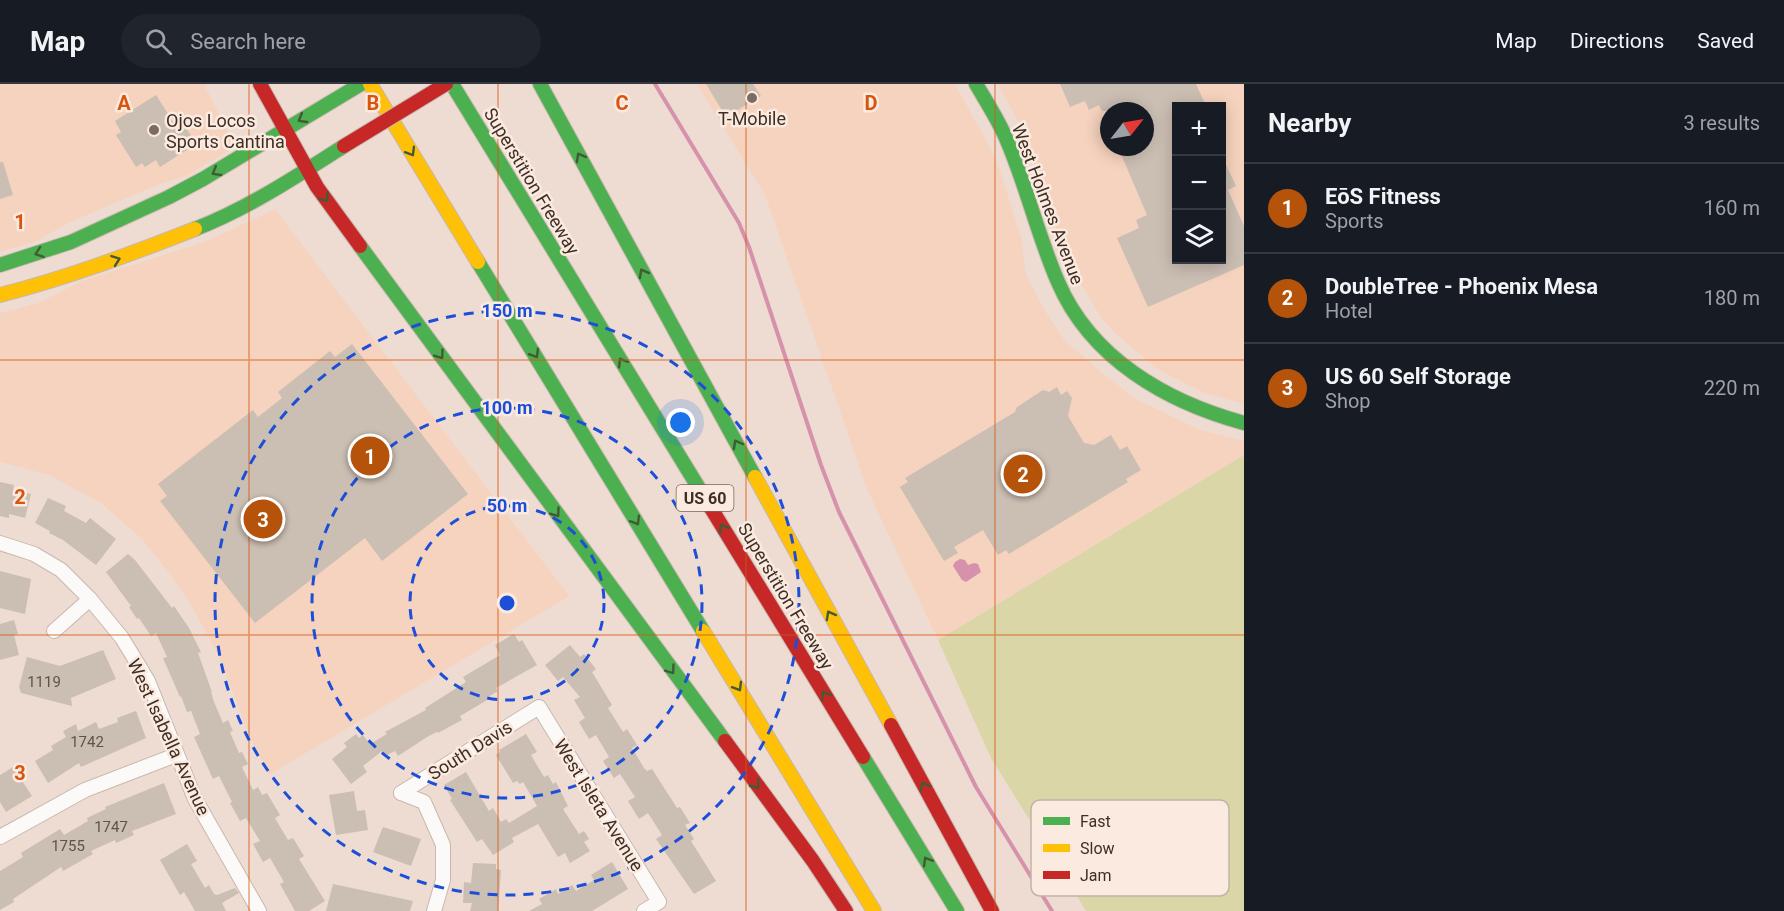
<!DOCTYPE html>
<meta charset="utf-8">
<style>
body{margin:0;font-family:Roboto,sans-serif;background:#20242c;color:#f1f3f6}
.controls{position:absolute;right:18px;top:18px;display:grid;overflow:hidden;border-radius:0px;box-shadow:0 3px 15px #0003}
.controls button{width:54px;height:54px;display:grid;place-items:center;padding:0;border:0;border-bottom:2px solid #363941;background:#171b24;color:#f1f3f6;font:30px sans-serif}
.compass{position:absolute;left:1100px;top:18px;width:54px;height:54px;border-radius:50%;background:#171b24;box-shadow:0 3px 15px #0003;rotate:59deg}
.you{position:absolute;left:681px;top:339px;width:21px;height:21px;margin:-15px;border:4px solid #fff;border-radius:50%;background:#1a73e8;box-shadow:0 0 0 9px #1a73e833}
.badge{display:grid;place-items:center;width:39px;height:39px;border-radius:50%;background:#b45309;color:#fff;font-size:20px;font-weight:700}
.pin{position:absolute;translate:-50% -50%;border:3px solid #fff;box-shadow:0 2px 6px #0006}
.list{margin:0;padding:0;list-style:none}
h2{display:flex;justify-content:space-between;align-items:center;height:78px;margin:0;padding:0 24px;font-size:26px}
h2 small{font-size:20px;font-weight:400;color:#9ea1a6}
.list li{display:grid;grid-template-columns:39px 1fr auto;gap:18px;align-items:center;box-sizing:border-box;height:90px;padding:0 24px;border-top:2px solid #363941}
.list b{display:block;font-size:22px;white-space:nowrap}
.list p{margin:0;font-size:20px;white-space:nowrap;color:#9ea1a6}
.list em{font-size:20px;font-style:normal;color:#9ea1a6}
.icon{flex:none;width:33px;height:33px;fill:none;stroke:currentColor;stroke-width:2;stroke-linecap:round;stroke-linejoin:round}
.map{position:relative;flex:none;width:1244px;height:827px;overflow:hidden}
header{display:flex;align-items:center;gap:36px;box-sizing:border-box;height:84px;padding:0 30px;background:#171b24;border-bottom:2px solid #363941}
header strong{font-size:28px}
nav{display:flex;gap:33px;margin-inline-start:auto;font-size:21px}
.search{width:420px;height:54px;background:#20242c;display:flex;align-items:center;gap:15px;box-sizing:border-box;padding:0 21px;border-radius:33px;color:#9ea1a6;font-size:22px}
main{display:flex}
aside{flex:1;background:#171b24}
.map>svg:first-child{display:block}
.built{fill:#f6d3be;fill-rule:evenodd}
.green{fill:#dbd6a8}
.water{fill:#d692ac}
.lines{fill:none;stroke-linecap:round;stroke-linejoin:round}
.stream{stroke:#d692ac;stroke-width:4}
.building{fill:#cbbeb3}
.street-casing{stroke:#c8b8af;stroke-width:16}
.fast-casing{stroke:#c8b8af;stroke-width:16}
.slow-casing{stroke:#c8b8af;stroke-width:16}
.jam-casing{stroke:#c8b8af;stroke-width:16}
.street{stroke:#fcfaf8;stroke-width:14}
.fast{stroke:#4caf50;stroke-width:14}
.slow{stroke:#ffc107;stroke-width:14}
.jam{stroke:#c62828;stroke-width:14}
.jam-bridge-casing{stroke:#c8b8af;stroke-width:16;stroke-linecap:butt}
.jam-bridge{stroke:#c62828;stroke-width:14}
.oneway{stroke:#435b33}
.grid{fill:none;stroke:#d7550e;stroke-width:1.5;stroke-opacity:0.55}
.ring{fill:none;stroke:#1d4ed8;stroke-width:3;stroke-dasharray:10 8}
.poi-dot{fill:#7c6b61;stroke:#fbeae0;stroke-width:2}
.labels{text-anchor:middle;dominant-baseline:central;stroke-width:5;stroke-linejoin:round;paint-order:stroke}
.number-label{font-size:15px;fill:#615248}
.shield{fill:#fbeae0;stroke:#77665c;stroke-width:1.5}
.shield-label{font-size:16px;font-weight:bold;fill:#3e2e24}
.poi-label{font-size:18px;fill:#3e2e24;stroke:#fbeae0}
.street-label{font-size:18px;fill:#3e2e24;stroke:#fbeae0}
.key{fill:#fbeae0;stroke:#c2b2a8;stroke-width:1.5}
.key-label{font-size:16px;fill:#3e2e24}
.grid-label{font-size:20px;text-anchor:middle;font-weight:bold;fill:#d7550e;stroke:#fbeae0;stroke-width:5;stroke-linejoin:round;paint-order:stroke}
.centre{fill:#1d4ed8;stroke:#fbeae0;stroke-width:3}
.ring-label{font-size:18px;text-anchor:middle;font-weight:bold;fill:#1d4ed8;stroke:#fbeae0;stroke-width:5;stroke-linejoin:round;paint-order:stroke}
</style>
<header>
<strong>Map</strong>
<div class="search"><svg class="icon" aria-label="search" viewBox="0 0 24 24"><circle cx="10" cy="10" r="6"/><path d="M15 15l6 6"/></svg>Search here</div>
<nav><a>Map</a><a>Directions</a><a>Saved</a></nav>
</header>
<main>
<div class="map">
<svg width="1244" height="827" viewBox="0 0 1244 827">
<rect width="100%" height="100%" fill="#eedcd2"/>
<g class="built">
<path d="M0,0H204L235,63L186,92L160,100L68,139L35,158L0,168Z"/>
<path d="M697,0H955L993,69L1002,93L1021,153L1026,190L1045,227L1065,257L1106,292L1134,314L1200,346L1244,357V371L938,556L867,405L765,111Z"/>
<path d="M998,0H1244V320L1202,308L1159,286L1118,252L1103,236L1070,183L1020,41ZM1176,22H1222V176H1176ZM1109,27H1145V63H1109Z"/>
<path d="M275,125L569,512L269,691L250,653L219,572L190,519L170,490L142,455L101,419L49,391L0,378V229L38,219L82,197L207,157Z"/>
</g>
<path class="green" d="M1244,371V827H1086L991,674L938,556Z"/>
<path class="water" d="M960,475L965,476L968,481L974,479L978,480L981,488L966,498L962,496L953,482L955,478Z"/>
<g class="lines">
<path class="stream" d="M655,0L739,139L749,163L821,381L839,428L976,703L1052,827"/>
</g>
<g class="building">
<path d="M706,0H753L761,12L726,33Z"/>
<path d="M1060,0H1196L1206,22H1176V176H1221V70L1236,102L1228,106L1244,142V181L1148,223L1117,154L1139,144L1136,136L1147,131L1118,63H1145V27H1102L1099,21L1089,26L1085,17L1070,23Z"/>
<path d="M156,11L177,44L184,40L196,60L160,83L156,76L145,83L142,79L136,83L116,51L121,48L115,37Z"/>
<path d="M0,78H3L13,111L0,115Z"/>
<path d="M352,260L468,410L382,477L365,454L255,539L160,417L167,412L158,400L253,326L258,333L282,314L278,308L330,267L335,273Z"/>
<path d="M1057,303L1061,311L1067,307L1072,314L1068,332L1084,359L1094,361L1111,351L1120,366L1127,362L1141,386L1126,395L1128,398L1009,470L1006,466L998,471L983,446L954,463L958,469L944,477L900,403L908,398L905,394L1015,328L1017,323L1043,306L1049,308Z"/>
<path d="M0,398L14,401L13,406L31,410L25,434L9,430V434L0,432Z"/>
<path d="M48,414L66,422L64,427L86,439L90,434L116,455L96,481L63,456L49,449L50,447L35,439Z"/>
<path d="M128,470L135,476L172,524L174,522L189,544L201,568L198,569L212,608H211L214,618L223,639L228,636L233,647L230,648L239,669L242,668L248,680L242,683L253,706L258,703L262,711L267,709L280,731L275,734L288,756L293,754L304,772L299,775L325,817L309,827H295L280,800L284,798L270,774L263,778L253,760L260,757L246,734L240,737L230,719L232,718L219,692L213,695L194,653L200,650L191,627L187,628L181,612L180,613L163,574L167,573L156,549L151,552L139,534L137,535L129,523L131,522L106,488Z"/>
<path d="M0,487L31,495L25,530L0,524Z"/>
<path d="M14,536L18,550L14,551L19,571L0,576V540Z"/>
<path d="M514,550L519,558L522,556L537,581L496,604L498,607L488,613L489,615L460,632L462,636L438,649L437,648L427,653L398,672L395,667L385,672L382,667L363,682L367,688L351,700L332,675L347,663L344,659L356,650L359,654L363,651L370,660L387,650L385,648L426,626L425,624L466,598L463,593L500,571L495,561Z"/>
<path d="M570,561L580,573L584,570L596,585L592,588L612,621L608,624L623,648L627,645L637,661L632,664L644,684L647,687L652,685L677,724L680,723L690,739L685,741L694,755L691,757L716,797L694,810L656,755L662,751L648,729L639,735L628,717L635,713L620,690L614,694L603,677L609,673L596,651L589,655L579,638L585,634L574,616L580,613L563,593L558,597L545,581Z"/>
<path d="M103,566L116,595L71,614L72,622L21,609L19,603L27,573L60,582Z"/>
<path d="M136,627L146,654L81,683L79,679L48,699L35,677L53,666L51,662L66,653L63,647L76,640L78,647L96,638L99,645L118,638L117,634Z"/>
<path d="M526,650L537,668L531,671L544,693L548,691L553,700L556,698L568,722L563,725L579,750L584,747L589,755L584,758L590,767L570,779L565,769L558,773L538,740L512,754L514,758L493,771L482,755L477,758L450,716L452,715L444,701L466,688L489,727L493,724L501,738L506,735L509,739L537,722L523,698L520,700L517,697L513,699L496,671L500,668L499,666Z"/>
<path d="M13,683L32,712L6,728L0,718V691Z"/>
<path d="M164,699L176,730L132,747L134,751L116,759L115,756L91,767L93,770L63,787L61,783L13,815L14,818L0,826V787L23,773L21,769L60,745L64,751L88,737L87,734L106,725L105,723Z"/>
<path d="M354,707L357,727L365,726L368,746L336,751L329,711Z"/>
<path d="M383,743L421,755L411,782L373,768Z"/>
<path d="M187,760L197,777L191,780L205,804L209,801L214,810L217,811L235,804L239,809L222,819L226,827H195L184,808L180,811L160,776Z"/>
<path d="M612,778L628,805L592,827H529L542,820L539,815L556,805L558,810L572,801L576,807L594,796L591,791Z"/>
<path d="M473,779L496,780V785L501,786L498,827H470L472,819H463L464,798L471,799Z"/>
<path d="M333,800L413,817L410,827H326Z"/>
</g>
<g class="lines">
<g class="street-casing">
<g id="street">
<path d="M0,459L34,470L61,486L90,515L122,554L148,597L195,715L259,827"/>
<path d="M54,547L90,515"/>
<path d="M401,709L539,623L659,818L644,827"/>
<path d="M401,709L424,718L443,761V796L434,827"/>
<path d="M0,753L85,706L176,671"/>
</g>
</g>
<g class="fast-casing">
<g id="fast">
<path d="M452,0L711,424"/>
<path d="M540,0L755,393"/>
<path d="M976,0C986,17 997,34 1005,52C1026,99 1037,150 1058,198C1091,275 1167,318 1244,339"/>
<path d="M195,145C247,125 297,92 344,62"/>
<path d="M360,162L725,657"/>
<path d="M478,178L703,547"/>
<path d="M0,181L71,158L169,113L203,95L361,0"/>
<path d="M863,673L957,827"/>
</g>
</g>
<g class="slow-casing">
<g id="slow">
<path d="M370,0L478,178"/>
<path d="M0,211C67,194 131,170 195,145"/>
<path d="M755,393L891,641"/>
<path d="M703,547L874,827"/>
</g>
</g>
<g class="jam-casing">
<g id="jam">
<path d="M260,0L317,103L360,162"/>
<path d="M711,424L863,673"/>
<path d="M891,641L992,827"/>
<path d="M725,657L813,777L846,827"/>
</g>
</g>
<use href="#street" class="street"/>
<use href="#fast" class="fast"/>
<use href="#slow" class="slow"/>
<use href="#jam" class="jam"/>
<g class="jam-bridge-casing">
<path id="jam-bridge" d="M344,62L446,0"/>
</g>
<use href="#jam-bridge" class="jam-bridge"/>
</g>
<defs><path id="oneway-chevron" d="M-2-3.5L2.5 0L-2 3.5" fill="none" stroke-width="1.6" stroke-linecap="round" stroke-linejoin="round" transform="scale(1.5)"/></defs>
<g class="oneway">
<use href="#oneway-chevron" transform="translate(302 35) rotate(149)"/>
<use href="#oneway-chevron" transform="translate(411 68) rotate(59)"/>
<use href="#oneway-chevron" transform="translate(580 73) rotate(-119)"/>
<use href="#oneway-chevron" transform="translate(216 88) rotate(149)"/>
<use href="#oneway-chevron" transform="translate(325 114) rotate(54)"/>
<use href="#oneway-chevron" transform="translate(39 169) rotate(161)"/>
<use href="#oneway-chevron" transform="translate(116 176) rotate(-20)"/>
<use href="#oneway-chevron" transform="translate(643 189) rotate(-119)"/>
<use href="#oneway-chevron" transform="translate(535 270) rotate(59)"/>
<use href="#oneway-chevron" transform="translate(440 271) rotate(54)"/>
<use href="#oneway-chevron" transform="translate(622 278) rotate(-121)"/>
<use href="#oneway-chevron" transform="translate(737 360) rotate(-119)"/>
<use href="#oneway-chevron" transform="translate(556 429) rotate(54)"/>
<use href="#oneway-chevron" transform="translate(636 437) rotate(59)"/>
<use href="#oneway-chevron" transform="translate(723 444) rotate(-121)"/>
<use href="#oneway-chevron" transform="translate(830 531) rotate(-119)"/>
<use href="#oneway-chevron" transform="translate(671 586) rotate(54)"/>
<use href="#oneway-chevron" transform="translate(738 603) rotate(59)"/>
<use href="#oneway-chevron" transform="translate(825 611) rotate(-121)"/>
<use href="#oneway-chevron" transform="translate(756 701) rotate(53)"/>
<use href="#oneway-chevron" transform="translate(924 702) rotate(-119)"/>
<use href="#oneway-chevron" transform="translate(927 777) rotate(-121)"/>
</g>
<path class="grid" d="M249,0V827M498,0V827M746,0V827M995,0V827M0,276H1244M0,551H1244"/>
<g class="ring">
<circle cx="507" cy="519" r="97"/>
<circle cx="507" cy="519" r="195"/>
<circle cx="507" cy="519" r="292"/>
</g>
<g class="poi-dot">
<circle cx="752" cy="14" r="6"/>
<circle cx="154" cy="46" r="6"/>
</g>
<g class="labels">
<g class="number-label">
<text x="44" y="598">1119</text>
<text x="87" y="658">1742</text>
<text x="111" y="743">1747</text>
<text x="68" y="762">1755</text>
</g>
<rect class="shield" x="676.5" y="401" width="57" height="26" rx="4.5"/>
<g class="shield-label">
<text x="705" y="414">US 60</text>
</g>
<g class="poi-label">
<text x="752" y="34">T-Mobile</text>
<text x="166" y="36" text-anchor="start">Ojos Locos<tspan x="166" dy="21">Sports Cantina</tspan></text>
</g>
<g class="street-label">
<text transform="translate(532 97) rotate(59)">Superstition Freeway</text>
<text transform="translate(1048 120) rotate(69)">West Holmes Avenue</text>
<text transform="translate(786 512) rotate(59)">Superstition Freeway</text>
<text transform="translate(169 653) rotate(65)">West Isabella Avenue</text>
<text transform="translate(470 666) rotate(-32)">South Davis</text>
<text transform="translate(599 721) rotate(58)">West Isleta Avenue</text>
</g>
</g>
<rect x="1031" y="716" width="198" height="96" rx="9" class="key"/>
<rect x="1043" y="733" width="27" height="8" fill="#4caf50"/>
<rect x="1043" y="760" width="27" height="8" fill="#ffc107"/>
<rect x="1043" y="787" width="27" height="8" fill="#c62828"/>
<g class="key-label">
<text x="1080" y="743">Fast</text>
<text x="1080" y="770">Slow</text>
<text x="1080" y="797">Jam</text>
</g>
<g class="grid-label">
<text x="124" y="26">A</text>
<text x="373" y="26">B</text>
<text x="622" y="26">C</text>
<text x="871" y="26">D</text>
<text x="20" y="145">1</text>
<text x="20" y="420">2</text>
<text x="20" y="696">3</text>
</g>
<circle cx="507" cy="519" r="9" class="centre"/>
<g class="ring-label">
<text x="507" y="233">150 m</text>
<text x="507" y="330">100 m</text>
<text x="507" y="428">50 m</text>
</g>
</svg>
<div class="controls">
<button>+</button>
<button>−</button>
<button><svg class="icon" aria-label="layers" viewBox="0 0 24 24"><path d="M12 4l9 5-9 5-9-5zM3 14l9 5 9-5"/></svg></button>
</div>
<svg class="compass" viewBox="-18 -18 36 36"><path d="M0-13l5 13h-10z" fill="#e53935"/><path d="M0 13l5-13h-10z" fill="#9ea1a6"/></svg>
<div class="you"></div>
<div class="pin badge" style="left:370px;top:372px">1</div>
<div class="pin badge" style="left:1023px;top:390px">2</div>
<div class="pin badge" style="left:263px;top:435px">3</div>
</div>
<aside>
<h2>Nearby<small>3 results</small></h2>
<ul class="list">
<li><span class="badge">1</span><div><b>EōS Fitness</b><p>Sports</p></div><em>160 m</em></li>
<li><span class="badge">2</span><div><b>DoubleTree - Phoenix Mesa</b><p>Hotel</p></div><em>180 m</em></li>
<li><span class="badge">3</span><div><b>US 60 Self Storage</b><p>Shop</p></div><em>220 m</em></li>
</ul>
</aside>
</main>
